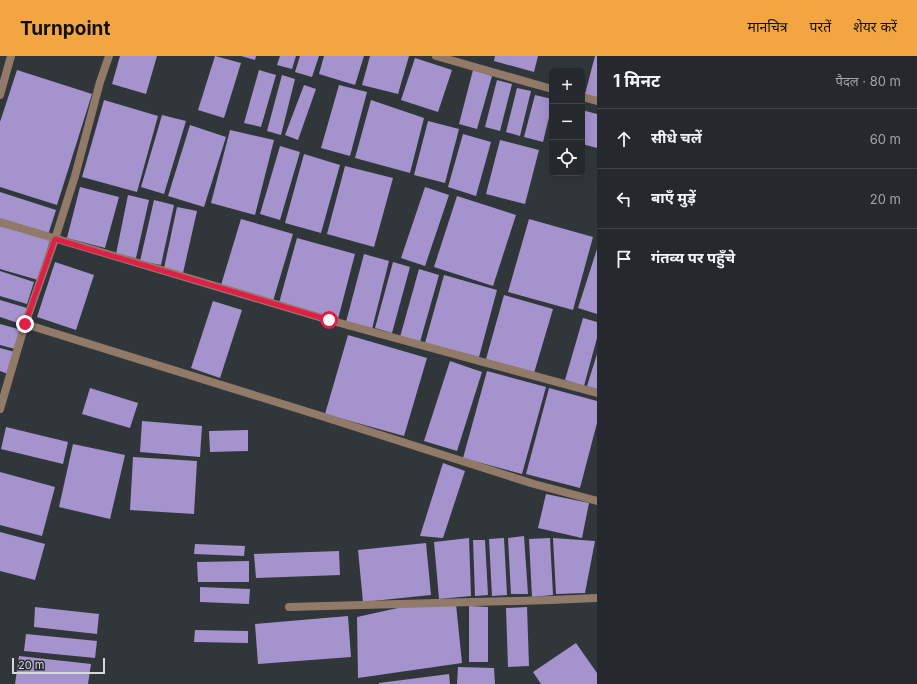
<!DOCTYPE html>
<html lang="hi">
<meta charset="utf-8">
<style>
body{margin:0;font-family:Inter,"Noto Sans Devanagari",sans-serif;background:#2d3034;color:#f1f3f6}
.controls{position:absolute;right:12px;top:12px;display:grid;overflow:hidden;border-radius:6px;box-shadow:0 4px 16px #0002}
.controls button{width:36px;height:36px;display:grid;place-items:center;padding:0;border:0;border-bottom:1px solid #424448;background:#25282c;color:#f1f3f6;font:20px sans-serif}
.scale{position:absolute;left:12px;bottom:10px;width:93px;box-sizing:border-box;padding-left:4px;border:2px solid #d6d9dc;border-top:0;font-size:11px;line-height:14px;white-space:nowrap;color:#d6d9dc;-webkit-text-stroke:3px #272c30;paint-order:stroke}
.stop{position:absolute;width:12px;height:12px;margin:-9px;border:3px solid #e11d48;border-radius:50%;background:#fff}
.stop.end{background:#e11d48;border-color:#fff;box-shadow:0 1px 4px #0008}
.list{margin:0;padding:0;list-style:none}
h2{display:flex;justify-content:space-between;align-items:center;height:52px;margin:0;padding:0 16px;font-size:17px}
h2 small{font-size:13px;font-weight:400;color:#a3a6a9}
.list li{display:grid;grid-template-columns:26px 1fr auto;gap:12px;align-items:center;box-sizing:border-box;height:60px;padding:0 16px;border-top:1px solid #424448}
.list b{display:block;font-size:15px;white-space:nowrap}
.list em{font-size:13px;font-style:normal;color:#a3a6a9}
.icon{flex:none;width:22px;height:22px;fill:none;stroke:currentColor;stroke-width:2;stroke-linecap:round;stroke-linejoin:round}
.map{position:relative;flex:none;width:597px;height:628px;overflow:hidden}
header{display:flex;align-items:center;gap:24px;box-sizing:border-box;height:56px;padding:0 20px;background:#f2a541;color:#111}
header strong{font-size:19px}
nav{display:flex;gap:22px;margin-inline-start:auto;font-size:14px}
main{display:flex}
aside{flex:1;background:#25282c}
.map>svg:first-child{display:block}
.building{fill:#a593ce}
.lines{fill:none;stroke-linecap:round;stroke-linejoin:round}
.street{stroke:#927a68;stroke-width:8}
.route{stroke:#e11d48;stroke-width:5}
</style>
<header>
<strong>Turnpoint</strong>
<nav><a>मानचित्र</a><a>परतें</a><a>शेयर करें</a></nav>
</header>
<main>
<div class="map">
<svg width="597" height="628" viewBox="0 0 597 628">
<rect width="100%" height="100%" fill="#31363a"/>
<g class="building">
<path d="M120,0H157L146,38L112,28Z"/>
<path d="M215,0L241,7L224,62L198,54Z"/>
<path d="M241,0H256L255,4Z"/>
<path d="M280,0H296L292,13L277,9Z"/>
<path d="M300,0H319L312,21L295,16Z"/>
<path d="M324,0H364L355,29L319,18Z"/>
<path d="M370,0H409L398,38L362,29Z"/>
<path d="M495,0H538L534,16L494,5Z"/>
<path d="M595,0H597V42L585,38Z"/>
<path d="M415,2L452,14L438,56L401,44Z"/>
<path d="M17,14L92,38L57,149L0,131V66Z"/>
<path d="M259,14L276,19L261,71L244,67Z"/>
<path d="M473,14L492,20L477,73L459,68Z"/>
<path d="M282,19L295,23L281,79L267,75Z"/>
<path d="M497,24L512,28L500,75L485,71Z"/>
<path d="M304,29L316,33L298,84L285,79Z"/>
<path d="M339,29L367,36L350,100L321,92Z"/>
<path d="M517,32L531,35L520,80L506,76Z"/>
<path d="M535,39L552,43V49L543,86L524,81Z"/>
<path d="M104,44L158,60L137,136L82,121Z"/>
<path d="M371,44L424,62L410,117L355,102Z"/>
<path d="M582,54L597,58V92L582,88Z"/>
<path d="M162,59L186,65L164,138L141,131Z"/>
<path d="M428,65L459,73L445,127L414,119Z"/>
<path d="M190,69L226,81L204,151L168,140Z"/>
<path d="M230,74L274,84L255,159L211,147Z"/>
<path d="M463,78L491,86L476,140L448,131Z"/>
<path d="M500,84L539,94L525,148L486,138Z"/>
<path d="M280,90L300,96L280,164L260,158Z"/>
<path d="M304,98L340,109L321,177L285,167Z"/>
<path d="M345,110L393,122L374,191L327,178Z"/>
<path d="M80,131L119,141L105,192L67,182Z"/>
<path d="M425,131L449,139L425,210L401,202Z"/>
<path d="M0,136L56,154L48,179L0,164Z"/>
<path d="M128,139L149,144L136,202L116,198Z"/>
<path d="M457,140L516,159L493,230L434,211Z"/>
<path d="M154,144L174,149L161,209L140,205Z"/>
<path d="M177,151L197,155L183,217L164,212Z"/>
<path d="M241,163L293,178L273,245L221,229Z"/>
<path d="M529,163L593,181L573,254L508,236Z"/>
<path d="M0,170L50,184L38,224L0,213Z"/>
<path d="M297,182L355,198L338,263L279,247Z"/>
<path d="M597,193V258L578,252Z"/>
<path d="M364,198L389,205L372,273L346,266Z"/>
<path d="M55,206L94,219L76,274L37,261Z"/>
<path d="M393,206L410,211L392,277L375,272Z"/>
<path d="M419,213L439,219L420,286L400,281Z"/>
<path d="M0,215L34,226L27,248L0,240Z"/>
<path d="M444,219L497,234L479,301L425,287Z"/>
<path d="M504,239L553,253L534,317L486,303Z"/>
<path d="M0,244L27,252L21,268L0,261Z"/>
<path d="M213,245L242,254L220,322L191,312Z"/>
<path d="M583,262L597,266V282L584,330L565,324Z"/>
<path d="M0,268L22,274L15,293L0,289Z"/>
<path d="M348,279L427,302L404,380L325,358Z"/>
<path d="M0,292L15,296L8,318L0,315Z"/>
<path d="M597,298V333L587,330Z"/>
<path d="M450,305L482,316L457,395L424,385Z"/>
<path d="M487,315L546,331L522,418L463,402Z"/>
<path d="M90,332L138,347L130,372L82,358Z"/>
<path d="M549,332L597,345V367L580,432L526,418Z"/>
<path d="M142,365L202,370L200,401L140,396Z"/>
<path d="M6,371L68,386L63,408L1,393Z"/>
<path d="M248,374V395L210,396L209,375Z"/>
<path d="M73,388L125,399L110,463L59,451Z"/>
<path d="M133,401L197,405L194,458L130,454Z"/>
<path d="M443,407L465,415L443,482L420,480Z"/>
<path d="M0,416L55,431L42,480L0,469Z"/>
<path d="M546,438L589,447L582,482L538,472Z"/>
<path d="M0,476L45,488L35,524L0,515Z"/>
<path d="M524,480L528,538H511L508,482Z"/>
<path d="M469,482L471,540L439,543L434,486Z"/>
<path d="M504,482L507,539L492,540L489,483Z"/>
<path d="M550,482L553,539L532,541L529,483Z"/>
<path d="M553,482L595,485L585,537L556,538Z"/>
<path d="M473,484H485L488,539L475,540Z"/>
<path d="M426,487L431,539L363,546L358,494Z"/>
<path d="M195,488L245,490L244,500L194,498Z"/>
<path d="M339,495L340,519L256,522L254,498Z"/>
<path d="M249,505V526H198L197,506Z"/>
<path d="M200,531L250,533L249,548L200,546Z"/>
<path d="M456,548L462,607L358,622L357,561L407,550Z"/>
<path d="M469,550L488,551V606H469Z"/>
<path d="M35,551L99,558L97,578L34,571Z"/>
<path d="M527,551L529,610L508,611L506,552Z"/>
<path d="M348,560L351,601L258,608L255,568Z"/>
<path d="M195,574L248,575V587L194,586Z"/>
<path d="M26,578L97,585L95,602L24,595Z"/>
<path d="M576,587L597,617V628H541L533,616Z"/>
<path d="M19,600L91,608L88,628H15Z"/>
<path d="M458,611L494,612L495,628H457Z"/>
<path d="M449,618L450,628H379V627Z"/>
</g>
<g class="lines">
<g class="street">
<path d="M436,0L552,33"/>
<path d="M0,39L11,0"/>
<path d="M582,41L597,45"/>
<path d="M0,166L329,264L597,337"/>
<path d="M25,268L318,359L534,428L597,445"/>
<path d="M0,353L25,268L55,183L75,120L100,26L109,0"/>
<path d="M289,551L551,544L597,542"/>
</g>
</g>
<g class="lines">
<path class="route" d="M25,268L55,183L329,264"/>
</g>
</svg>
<div class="controls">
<button>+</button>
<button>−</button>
<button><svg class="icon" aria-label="locate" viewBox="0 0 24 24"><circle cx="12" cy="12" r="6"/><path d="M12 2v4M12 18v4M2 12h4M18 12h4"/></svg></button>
</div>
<div class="scale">20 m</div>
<div class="stop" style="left:329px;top:264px"></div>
<div class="stop end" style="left:25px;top:268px"></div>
</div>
<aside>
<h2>1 मिनट<small>पैदल · 80 m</small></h2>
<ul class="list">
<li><svg class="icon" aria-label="ahead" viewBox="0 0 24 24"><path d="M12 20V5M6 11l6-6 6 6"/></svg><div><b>सीधे चलें</b></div><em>60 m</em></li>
<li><svg class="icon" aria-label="left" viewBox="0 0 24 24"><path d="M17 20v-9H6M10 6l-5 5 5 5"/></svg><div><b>बाएँ मुड़ें</b></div><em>20 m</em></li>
<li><svg class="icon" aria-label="arrive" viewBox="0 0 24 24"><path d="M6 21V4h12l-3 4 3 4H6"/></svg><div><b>गंतव्य पर पहुँचे</b></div></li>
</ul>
</aside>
</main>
